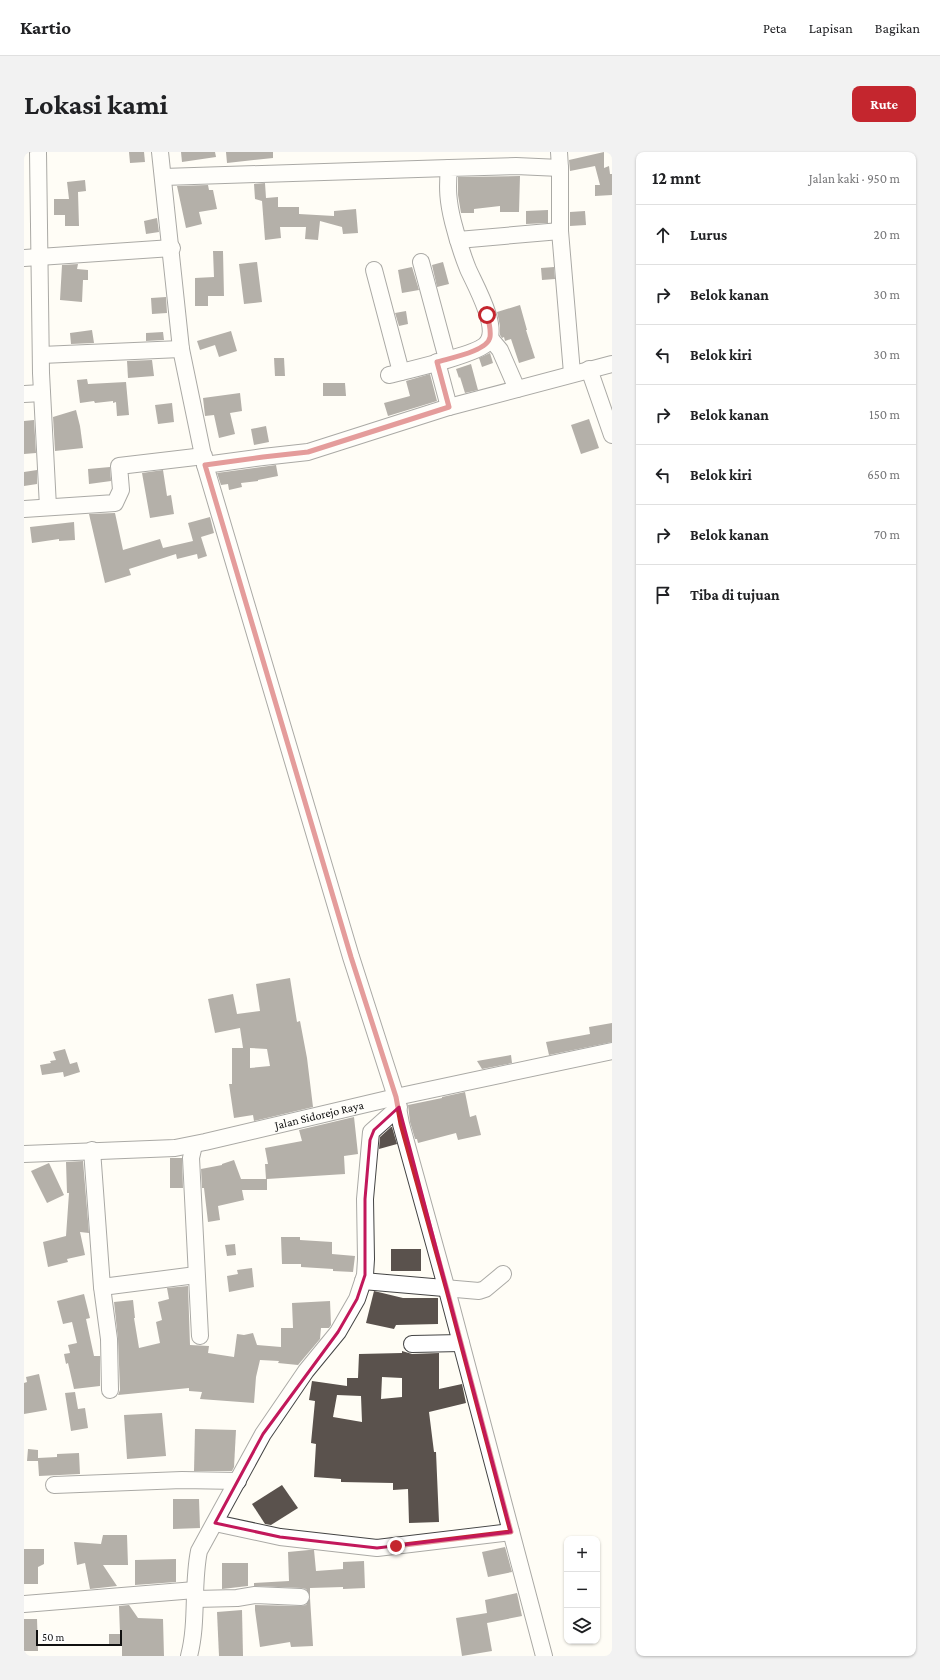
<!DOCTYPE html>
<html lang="id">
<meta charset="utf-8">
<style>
body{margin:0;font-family:"Crimson Pro",serif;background:#f2f2f2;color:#202124}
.controls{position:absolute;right:12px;bottom:12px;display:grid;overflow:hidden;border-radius:8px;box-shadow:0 1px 3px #0004}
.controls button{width:36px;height:36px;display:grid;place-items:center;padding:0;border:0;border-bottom:1px solid #e0e0e0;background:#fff;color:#202124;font:20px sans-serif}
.scale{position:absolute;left:12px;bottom:10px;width:86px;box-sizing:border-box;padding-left:4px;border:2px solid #111;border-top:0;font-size:11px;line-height:14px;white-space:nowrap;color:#111;-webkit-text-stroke:3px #fff;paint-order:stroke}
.stop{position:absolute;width:12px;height:12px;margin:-9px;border:3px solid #c4262e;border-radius:50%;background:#fff}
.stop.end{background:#c4262e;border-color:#fff;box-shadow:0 1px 4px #0008}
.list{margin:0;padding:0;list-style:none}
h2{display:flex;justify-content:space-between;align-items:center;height:52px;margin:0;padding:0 16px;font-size:17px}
h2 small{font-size:13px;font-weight:400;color:#757577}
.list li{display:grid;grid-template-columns:26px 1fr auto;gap:12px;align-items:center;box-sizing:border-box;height:60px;padding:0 16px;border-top:1px solid #e0e0e0}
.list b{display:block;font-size:15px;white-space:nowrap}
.list em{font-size:13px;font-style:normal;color:#757577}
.icon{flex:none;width:22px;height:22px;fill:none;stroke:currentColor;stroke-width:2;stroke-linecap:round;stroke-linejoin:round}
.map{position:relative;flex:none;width:588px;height:1504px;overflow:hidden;border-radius:8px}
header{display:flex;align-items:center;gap:24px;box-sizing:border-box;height:56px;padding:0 20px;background:#fff;border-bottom:1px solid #e0e0e0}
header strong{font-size:19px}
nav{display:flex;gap:22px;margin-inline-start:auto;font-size:14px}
.intro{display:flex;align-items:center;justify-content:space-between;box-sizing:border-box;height:96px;padding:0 24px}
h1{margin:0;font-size:28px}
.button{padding:10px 18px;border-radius:8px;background:#c4262e;color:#fff;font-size:14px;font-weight:700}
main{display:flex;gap:24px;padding:0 24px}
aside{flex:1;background:#fff;border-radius:8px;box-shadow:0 1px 3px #0004}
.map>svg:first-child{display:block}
.building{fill:#5a524d;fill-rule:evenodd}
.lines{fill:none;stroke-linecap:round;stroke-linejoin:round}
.minor-casing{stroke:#444;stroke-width:18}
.minor{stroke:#fff;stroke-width:16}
.route{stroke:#c4262e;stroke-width:5}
.marked{fill:none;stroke:#c2185b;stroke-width:3;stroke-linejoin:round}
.labels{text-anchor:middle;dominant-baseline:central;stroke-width:4;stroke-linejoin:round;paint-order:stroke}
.street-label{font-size:12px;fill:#111;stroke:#fff}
</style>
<header>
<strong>Kartio</strong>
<nav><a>Peta</a><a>Lapisan</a><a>Bagikan</a></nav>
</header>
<div class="intro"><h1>Lokasi kami</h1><a class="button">Rute</a></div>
<main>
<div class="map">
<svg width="588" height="1504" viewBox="0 0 588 1504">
<rect width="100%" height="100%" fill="#fffdf5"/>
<g class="building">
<path d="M105,0H120L121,10L106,11Z"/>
<path d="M157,0H191L192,5L158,10Z"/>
<path d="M202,0H249V6L203,11Z"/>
<path d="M580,0V16L585,14L586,22H588V43L571,44V33H576L571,14L546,19L545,8Z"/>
<path d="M496,24L495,60H476V54L450,57V61H437L434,43V25Z"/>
<path d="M61,28L62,39L54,40L55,74H41V63H30V47H45L43,30Z"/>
<path d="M241,31L242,46L254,45V55H275V62L310,64V59L332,57L334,81L319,82L318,75L296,69L294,88L281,87L282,75H256L257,86L241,88L238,49L231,47L230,32Z"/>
<path d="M184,33L185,38H189L193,57L175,60L178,72L162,76L153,34Z"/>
<path d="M524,58V71L502,72V59Z"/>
<path d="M561,59L562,73L546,74V60Z"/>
<path d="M133,66L135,80L122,82L120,69Z"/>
<path d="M189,99H199L200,144H184V154H171V126L190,125Z"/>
<path d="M233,110L238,150L220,152L215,112Z"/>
<path d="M419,110L425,132L413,135L408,113Z"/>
<path d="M54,112L53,117L64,118V128H59L58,150L36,148L38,113Z"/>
<path d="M388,115L395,138L378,141L374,118Z"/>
<path d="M530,115L531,127L518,128L517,116Z"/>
<path d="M142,145L143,161L128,162L127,146Z"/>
<path d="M496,153L503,178H502L511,206L495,211L487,187L481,189L480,185L478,186L476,183V174L473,160Z"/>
<path d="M382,159L384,172L375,174L371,161Z"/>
<path d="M68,178L70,191L47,192L46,181Z"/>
<path d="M207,179L213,199L195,205L191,193L176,198L173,189Z"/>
<path d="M139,180L140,188L122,189V181Z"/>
<path d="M466,201L469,211L458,215L455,206Z"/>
<path d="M250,206H260L261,224H251Z"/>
<path d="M128,208L130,224L104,226L103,209Z"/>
<path d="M447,212L454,238L441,241L436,225L435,226L432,217Z"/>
<path d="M406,222L413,249L364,264L360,251L386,244L382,229Z"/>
<path d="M63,227L64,232L102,230L105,263L93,264L92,250L89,251V249L71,251L70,249L56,251L53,228Z"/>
<path d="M299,231H321L322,244H299Z"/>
<path d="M216,241L218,259L206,261L211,282L195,286L190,263L181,264L179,246Z"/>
<path d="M148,251L150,270L134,272L131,253Z"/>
<path d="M52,258L56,274L59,296L31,299L29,265Z"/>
<path d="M565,267L575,296L557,302L547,273Z"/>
<path d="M10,268L12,301L0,302V269Z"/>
<path d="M242,274L245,290L230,293L227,277Z"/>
<path d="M252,313L254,324L234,328V329L217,331L218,335L205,338L204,332L197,333L193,321Z"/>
<path d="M86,315L87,329L65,332L64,317Z"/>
<path d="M13,318V332L0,334V320Z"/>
<path d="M139,318L143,344L147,343L150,362L126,366L118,321Z"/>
<path d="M91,361L99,398L136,387L139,396L169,389L164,371L186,365L190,381L177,385L183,404L174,407L173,402L153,407L152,402L105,417L107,423L81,431L65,362Z"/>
<path d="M50,370L51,388L35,389V387L8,391L6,375Z"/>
<path d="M266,826L273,870L276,869L283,906L289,955L230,969L229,963L210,966L205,932H208V896H226H219L216,876L191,881L184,847L209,842L213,862L236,859L232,832ZM226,896L243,897L246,914L226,916Z"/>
<path d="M588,871V890L525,903L522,890L566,882L565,875Z"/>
<path d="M41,897L46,912L53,910L56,920L40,925L39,920L18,923L16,913L27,911L26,909L32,908L29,900Z"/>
<path d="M487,903L488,911L458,917L453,909Z"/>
<path d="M441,940L446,965L452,963L457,983L434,988L432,981L394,991L393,987H391L386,970L384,953L418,946V945Z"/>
<path d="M330,965L334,1002L320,1004L321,1022L243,1027V1038H218L220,1048L194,1054L196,1068L184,1070L180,1036H178L177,1017L198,1013V1012L210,1008L217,1027H242L241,1012H244L241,996L278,989L275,978Z"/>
<path d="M367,975H368L373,992L355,997L356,985Z"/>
<path d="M146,1006H158L159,1036H146Z"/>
<path d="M59,1009L65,1081L56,1080L61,1103L43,1107L44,1110L24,1115L19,1090L42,1084L45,1041H43L42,1010Z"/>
<path d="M25,1011L40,1043L23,1051L7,1019Z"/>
<path d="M257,1085H276V1088L308,1090V1102L331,1104L329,1120L309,1119V1117L277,1115V1112H258Z"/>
<path d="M211,1092L212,1103L203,1104L201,1093Z"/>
<rect x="367" y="1097" width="30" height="22"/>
<path d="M228,1116L230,1135L205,1140L203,1124L214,1122L213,1118Z"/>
<path d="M164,1134L166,1193L185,1194L184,1201L210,1205L213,1182L220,1183L229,1181L233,1193L257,1195V1176H269L268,1151L306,1149L307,1173L305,1176H297L296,1187L274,1213L254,1211L255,1209L236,1208L232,1225L230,1251L176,1247L178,1240L165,1239V1236L94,1243L96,1238L94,1187L90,1150L109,1148L111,1166H110L115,1196L136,1191L132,1170L138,1168L134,1150L145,1147L143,1136Z"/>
<path d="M350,1139L379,1146H414V1172L372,1173L370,1177L342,1171Z"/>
<path d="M60,1142L66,1166L62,1167L70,1204H76V1234L50,1237L44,1211L42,1212L40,1202L46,1201L44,1193L53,1191L48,1170L39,1172L33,1149Z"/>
<path d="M378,1199L388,1202L415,1201V1237L438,1232L442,1251L405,1260L410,1300H412L415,1370L385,1371L384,1337L369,1338V1331L317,1330V1327L290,1325L292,1292L287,1291L291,1249L285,1248L288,1229L323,1234V1226H334L335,1202L378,1201ZM358,1225L378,1226V1245L357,1247ZM313,1243L337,1244L338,1270L309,1265Z"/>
<path d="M15,1222L23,1258L0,1262V1231L3,1230L2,1225Z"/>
<path d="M51,1240L54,1257L61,1256L64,1276L47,1279L41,1241Z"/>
<path d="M138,1261L142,1304L103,1307L100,1263Z"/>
<path d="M171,1277L212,1278L210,1315L208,1319H170Z"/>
<path d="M4,1297L14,1298V1306L33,1305V1302L55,1301L56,1322L15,1324L14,1309H3Z"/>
<path d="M258,1333L274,1356L247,1373L241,1372L228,1352Z"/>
<path d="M149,1347H175L176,1376L149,1377Z"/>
<path d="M79,1383H103L104,1413H79L93,1434L66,1437L61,1411L53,1413L50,1390L77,1392Z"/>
<path d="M481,1395L488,1420L464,1425L458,1400Z"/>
<path d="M0,1397H20V1412L14,1415V1432H0Z"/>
<path d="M285,1398H290L292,1419L319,1417V1410L340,1409L341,1436L319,1437V1435L286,1436V1445L282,1437L278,1436L230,1434V1431L265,1429L264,1400Z"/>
<path d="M152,1407V1430L111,1433V1408Z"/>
<path d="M198,1411H224V1434L198,1437Z"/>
<path d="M493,1441L498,1464L463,1471L468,1499L438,1504L432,1466L463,1461L461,1448Z"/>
<path d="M286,1446L289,1494L267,1495L266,1490L236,1495L231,1458V1453L277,1454L282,1453Z"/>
<path d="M105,1453L114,1466L139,1467L140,1504H98V1494H85V1482H96L95,1454Z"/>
<path d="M218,1458L219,1504H195L193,1460Z"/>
<path d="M0,1467H13L14,1499H0Z"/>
</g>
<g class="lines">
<g class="minor-casing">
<g id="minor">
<path d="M14,0L17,221L24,355"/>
<path d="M136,0L157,197L181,313L327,805L372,945L377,972L423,1138L520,1504"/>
<path d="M535,0L536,16V79L548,221"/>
<path d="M139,25L425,16"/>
<path d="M434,88L536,79"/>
<path d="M0,106L148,96"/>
<path d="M397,110L423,207"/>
<path d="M350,118L377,220"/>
<path d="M466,186L476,198L493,237"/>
<path d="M17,203L157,197"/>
<path d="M413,210L425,255"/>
<path d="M565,217L588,283"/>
<path d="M365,223C381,219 455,202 463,191C476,176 451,133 444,117C438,102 433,86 429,70C424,50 423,37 425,16L492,14L536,16"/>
<path d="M0,242L18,241"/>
<path d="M181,313L239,305L284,300L425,255L588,212"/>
<path d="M0,357L91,351L97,338L95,314L180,304"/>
<path d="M170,993L167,1006L176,1184"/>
<path d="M68,998L78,1135L85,1187L86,1238"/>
<path id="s1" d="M0,1002L151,996L181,990L372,945L588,899"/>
<path d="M339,1129L455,1139L461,1137L479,1122"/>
<path d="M78,1135L172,1123"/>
<path d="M388,1192L437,1191"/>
<path d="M30,1333L158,1328L214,1329"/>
<path d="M191,1371L256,1385L353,1396L487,1380"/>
<path d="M171,1447L213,1446L231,1443L277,1445"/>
<path d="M0,1452L171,1438"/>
<path d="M165,1504C174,1470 168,1433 175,1399L239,1282L282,1219L314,1180L333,1147L341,1123L342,1107L341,1047L347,980L375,955"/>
</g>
</g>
<use href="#minor" class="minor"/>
</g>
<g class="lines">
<path class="route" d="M372,1394L487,1380L423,1138L377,972L372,945L327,805L181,313L239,305L284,300L425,255L413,210C426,206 464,199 466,185C467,178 465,170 463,163"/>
</g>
<path d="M0 0H588V1504H0ZM375,955L487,1380L353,1396L256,1385L191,1371L239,1282L314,1180L333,1147L341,1123V1047L346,988L350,978Z" fill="#fffdf5" fill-opacity=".55" fill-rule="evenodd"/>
<path class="marked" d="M375,955L487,1380L353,1396L256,1385L191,1371L239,1282L314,1180L333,1147L341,1123V1047L346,988L350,978Z"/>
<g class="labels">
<g class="street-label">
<text stroke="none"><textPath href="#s1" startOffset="299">Jalan Sidorejo Raya</textPath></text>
</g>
</g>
</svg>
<div class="controls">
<button>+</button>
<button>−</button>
<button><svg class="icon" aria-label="layers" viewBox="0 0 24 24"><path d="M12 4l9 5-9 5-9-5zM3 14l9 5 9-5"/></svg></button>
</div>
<div class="scale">50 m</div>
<div class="stop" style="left:463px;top:163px"></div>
<div class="stop end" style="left:372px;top:1394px"></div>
</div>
<aside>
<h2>12 mnt<small>Jalan kaki · 950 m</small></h2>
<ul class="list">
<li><svg class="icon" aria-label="ahead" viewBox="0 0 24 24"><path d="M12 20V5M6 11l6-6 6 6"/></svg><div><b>Lurus</b></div><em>20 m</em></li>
<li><svg class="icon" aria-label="right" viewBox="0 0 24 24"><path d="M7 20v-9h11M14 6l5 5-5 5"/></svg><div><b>Belok kanan</b></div><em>30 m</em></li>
<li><svg class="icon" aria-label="left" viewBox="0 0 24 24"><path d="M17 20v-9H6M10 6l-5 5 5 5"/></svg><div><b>Belok kiri</b></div><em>30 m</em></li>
<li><svg class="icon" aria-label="right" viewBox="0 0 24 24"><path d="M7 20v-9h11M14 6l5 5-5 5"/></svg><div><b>Belok kanan</b></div><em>150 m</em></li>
<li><svg class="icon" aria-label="left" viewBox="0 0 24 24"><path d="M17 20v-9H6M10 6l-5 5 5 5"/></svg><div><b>Belok kiri</b></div><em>650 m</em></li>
<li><svg class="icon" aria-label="right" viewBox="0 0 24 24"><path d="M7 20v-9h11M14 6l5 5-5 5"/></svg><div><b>Belok kanan</b></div><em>70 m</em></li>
<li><svg class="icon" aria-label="arrive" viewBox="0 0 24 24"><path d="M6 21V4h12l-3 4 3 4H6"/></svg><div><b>Tiba di tujuan</b></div></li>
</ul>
</aside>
</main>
